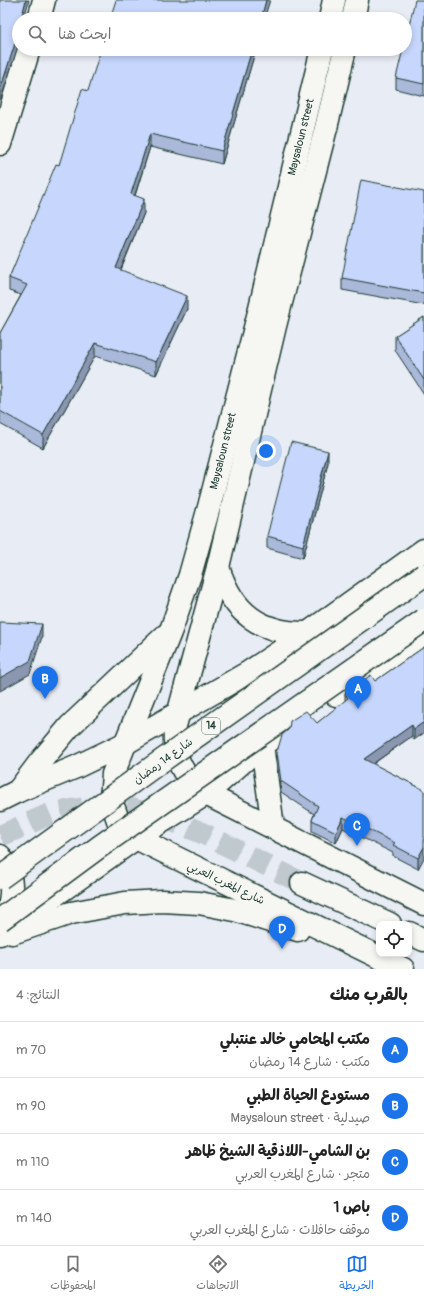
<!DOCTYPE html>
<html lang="ar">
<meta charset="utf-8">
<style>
body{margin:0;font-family:Pangolin,"Playpen Sans Arabic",sans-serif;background:#f6f6f6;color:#222;direction:rtl}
.controls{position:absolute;right:12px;bottom:12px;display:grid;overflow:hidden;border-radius:8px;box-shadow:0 2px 6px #0003}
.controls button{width:36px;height:36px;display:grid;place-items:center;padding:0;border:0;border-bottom:1px solid #e0e0e0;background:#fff;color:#222;font:20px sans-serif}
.you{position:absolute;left:266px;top:451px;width:14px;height:14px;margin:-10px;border:3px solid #fff;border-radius:50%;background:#1a73e8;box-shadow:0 0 0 6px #1a73e833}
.badge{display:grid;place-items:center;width:26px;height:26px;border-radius:50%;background:#1a73e8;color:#fff;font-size:13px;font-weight:700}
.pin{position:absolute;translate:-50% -33px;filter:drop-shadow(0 1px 2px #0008)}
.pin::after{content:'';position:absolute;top:21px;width:14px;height:12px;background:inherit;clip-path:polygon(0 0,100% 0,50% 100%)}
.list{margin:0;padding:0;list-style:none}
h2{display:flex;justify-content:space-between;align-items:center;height:52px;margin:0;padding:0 16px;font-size:17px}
h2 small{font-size:13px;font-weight:400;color:#767676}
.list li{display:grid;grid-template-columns:26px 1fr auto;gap:12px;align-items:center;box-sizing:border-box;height:56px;padding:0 16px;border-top:1px solid #e0e0e0}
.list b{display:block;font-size:15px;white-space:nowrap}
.list p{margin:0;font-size:13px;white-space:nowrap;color:#767676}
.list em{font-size:13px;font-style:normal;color:#767676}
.icon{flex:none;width:22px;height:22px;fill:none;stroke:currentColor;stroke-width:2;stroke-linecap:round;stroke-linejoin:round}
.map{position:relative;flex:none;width:424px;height:969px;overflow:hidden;direction:ltr}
.search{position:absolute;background:#fff;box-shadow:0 2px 6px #0003;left:12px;right:12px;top:12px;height:44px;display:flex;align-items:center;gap:10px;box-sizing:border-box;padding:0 14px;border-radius:22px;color:#767676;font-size:15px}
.sheet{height:276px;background:#fff}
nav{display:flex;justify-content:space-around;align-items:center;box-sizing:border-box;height:56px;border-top:1px solid #e0e0e0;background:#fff;font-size:11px;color:#767676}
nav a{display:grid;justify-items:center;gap:2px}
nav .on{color:#1a73e8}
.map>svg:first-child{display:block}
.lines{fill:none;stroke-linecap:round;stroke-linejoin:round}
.primary-tunnel{stroke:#c0c9ce;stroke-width:22;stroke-dasharray:22 11;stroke-linecap:butt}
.street-casing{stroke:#1f3d34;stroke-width:25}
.secondary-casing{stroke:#1f3d34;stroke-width:25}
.primary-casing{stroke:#1f3d34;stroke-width:25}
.street{stroke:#f6f6f2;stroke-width:22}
.secondary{stroke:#f6f6f2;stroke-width:22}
.primary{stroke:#f6f6f2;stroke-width:22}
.primary-bridge-casing{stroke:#1f3d34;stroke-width:25;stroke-linecap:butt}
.primary-bridge{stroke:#f6f6f2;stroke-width:22}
.wall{fill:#aab8d9;stroke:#1f3d34}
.shaded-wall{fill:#8b96b0;stroke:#1f3d34}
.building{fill:#c6d6fc;stroke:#1f3d34}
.labels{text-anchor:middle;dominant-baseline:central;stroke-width:3;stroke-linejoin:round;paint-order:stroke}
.shield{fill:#f6f6f2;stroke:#60746d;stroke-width:1}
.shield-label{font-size:10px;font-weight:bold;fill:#1f3d34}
.street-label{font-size:11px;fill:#1f3d34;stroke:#f6f6f2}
</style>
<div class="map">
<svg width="424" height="969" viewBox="0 0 424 969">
<rect width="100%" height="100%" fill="#e8ecf5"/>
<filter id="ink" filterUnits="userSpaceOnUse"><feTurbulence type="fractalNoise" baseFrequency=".025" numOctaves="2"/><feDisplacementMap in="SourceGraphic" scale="8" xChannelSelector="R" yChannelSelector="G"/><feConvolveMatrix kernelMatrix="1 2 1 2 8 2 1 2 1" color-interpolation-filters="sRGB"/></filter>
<g filter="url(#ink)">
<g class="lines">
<path class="primary-tunnel" d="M0,836L52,813L91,807L127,808L160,816L200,832L302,883"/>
<g class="street-casing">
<g id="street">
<path d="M39,19L44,0"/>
<path d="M0,144L29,49"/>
</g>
</g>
<g class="secondary-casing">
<g id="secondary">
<path d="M330,19L334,0"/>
<path d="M353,19L357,0"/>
<path d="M322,49L258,316L209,507L190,575L171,630L113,774L111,800L118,820L136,838L403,969"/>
<path d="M345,49L326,128L275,326L218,567L175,726C173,758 180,774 206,794L424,904"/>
<path d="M218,567C232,613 261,634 308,633"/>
<path d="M336,695L424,634"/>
<path d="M262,745L273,827"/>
<path d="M18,791L40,762L70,726L166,635"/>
<path d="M0,800L18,791L76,767L126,743L249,672L308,633L424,550"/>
<path d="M0,856C3,860 6,865 8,870C14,886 11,912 1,926"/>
<path d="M12,933L71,913L125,903L162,901L199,903L235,910L298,930"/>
<path d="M0,934L136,838L206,794L262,745L278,734"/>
</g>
</g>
<g class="primary-casing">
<g id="primary">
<path d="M302,883L390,924"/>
<path d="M409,933L424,940"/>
</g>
</g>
<use href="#street" class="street"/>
<use href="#secondary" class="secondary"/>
<use href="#primary" class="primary"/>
<g class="primary-bridge-casing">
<g id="primary-bridge">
<path d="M0,878L153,767L424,575"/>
<path d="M0,920L99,847L424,620"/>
</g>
</g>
<use href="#primary-bridge" class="primary-bridge"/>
</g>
<g class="wall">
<path d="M424,0V96L396,89V78Z"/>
<path d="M256,49L222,164L150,147L135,196L144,213L121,270L187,309L156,375L95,356L43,448L0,424V333L21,295L9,291V278L59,165L88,91Z"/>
<path d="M424,192V305L342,290V278Z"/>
<path d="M424,317V394L395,350V336Z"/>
<path d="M328,463L303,558L267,548V536Z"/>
<path d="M424,647L414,740L412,736L373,764L424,790L418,869L393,856V853L343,828L336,843L312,831V820L314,814L281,792L277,763V752L317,723L345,701V693L375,681Z"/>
</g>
<g class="shaded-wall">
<path d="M26,0H29L24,19H21Z"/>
<path d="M266,0H270L264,19H261Z"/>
<path d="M19,30V43L0,102V90Z"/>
<path d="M252,49H256L222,164V151Z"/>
<path d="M150,134V147L131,207V194Z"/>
<path d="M144,199V213L116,281V268Z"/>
<path d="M187,296V309L156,375V362Z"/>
<path d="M95,343V356L43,448V435Z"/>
<path d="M328,451V463L303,558V546Z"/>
<path d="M42,624V637L30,674L0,691V678Z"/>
<path d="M424,722V733L414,740V729Z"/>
<path d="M412,725V736L364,770V759Z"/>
<path d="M343,817V828L336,843V832Z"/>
<path d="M424,847V858L418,869V858Z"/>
</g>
<g class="building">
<path d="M0,0H26L21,19H19V31L0,90Z"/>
<path d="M116,0H266L261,19H110Z"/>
<path d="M415,0H424V84L396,78L403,49H405V42Z"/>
<path d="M101,49H252L222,151L150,134L131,194L144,199L116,268L187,296L156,362L95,343L43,435L0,411V333L27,285L9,278L56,164L59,165L82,89L88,91Z"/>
<path d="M361,180L424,192V293L342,278Z"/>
<path d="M424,317V380L395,336Z"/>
<path d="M291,442L328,451L303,546L267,536Z"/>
<path d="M0,622L42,624L30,661L0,678Z"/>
<path d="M424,647V722L414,729L412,725L364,759L424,790V847L418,858L393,845L395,843L343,817L336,832L312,820L318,806L281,781L277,752L282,735L289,729L290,721L306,711L317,723L348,698L345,693L371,675L375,681Z"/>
</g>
</g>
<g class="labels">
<rect class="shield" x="202" y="718" width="18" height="16" rx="3"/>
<g class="shield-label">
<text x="211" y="726">14</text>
</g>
<g class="street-label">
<text transform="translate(301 137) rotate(-76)">Maysaloun street</text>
<text transform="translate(223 451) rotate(-76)">Maysaloun street</text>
<text transform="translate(163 761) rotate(-36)">شارع 14 رمضان</text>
<text transform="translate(226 883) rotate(26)">شارع المغرب العربي</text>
</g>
</g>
</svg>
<div class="controls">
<button><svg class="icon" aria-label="locate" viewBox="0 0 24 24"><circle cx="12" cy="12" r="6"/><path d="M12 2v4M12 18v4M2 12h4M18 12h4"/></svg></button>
</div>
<div class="you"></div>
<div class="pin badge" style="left:358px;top:709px">A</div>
<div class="pin badge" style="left:45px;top:699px">B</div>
<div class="pin badge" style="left:357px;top:846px">C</div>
<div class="pin badge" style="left:282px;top:949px">D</div>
<div class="search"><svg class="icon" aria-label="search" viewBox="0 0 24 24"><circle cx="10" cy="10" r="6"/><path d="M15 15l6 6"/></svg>ابحث هنا</div>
</div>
<section class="sheet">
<h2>بالقرب منك<small>النتائج: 4</small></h2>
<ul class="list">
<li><span class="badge">A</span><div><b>مكتب المحامي خالد عنتبلي</b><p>مكتب · شارع 14 رمضان</p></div><em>70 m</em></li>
<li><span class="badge">B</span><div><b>مستودع الحياة الطبي</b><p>صيدلية · Maysaloun street</p></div><em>90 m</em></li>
<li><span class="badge">C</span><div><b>بن الشامي-اللاذقية الشيخ ظاهر</b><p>متجر · شارع المغرب العربي</p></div><em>110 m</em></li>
<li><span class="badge">D</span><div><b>باص 1</b><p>موقف حافلات · شارع المغرب العربي</p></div><em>140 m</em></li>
</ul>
</section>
<nav>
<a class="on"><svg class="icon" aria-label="map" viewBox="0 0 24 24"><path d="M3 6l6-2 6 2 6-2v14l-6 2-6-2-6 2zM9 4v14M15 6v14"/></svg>الخريطة</a>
<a><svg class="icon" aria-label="directions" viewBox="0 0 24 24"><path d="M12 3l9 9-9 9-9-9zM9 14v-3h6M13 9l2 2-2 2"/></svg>الاتجاهات</a>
<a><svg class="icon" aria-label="saved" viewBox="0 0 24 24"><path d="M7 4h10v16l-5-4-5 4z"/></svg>المحفوظات</a>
</nav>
